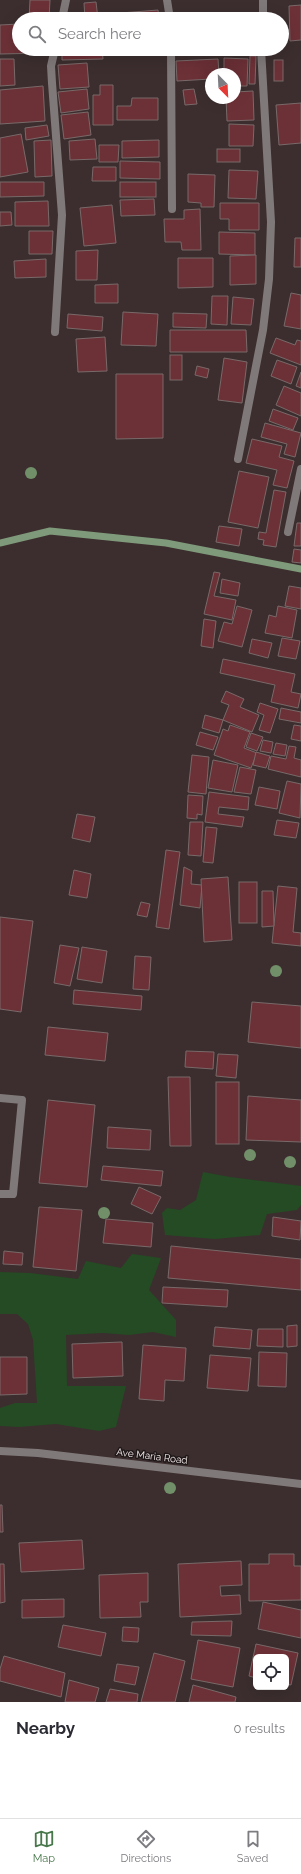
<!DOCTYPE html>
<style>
body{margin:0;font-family:Raleway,sans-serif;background:#f7f7f7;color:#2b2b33}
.controls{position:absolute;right:12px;bottom:12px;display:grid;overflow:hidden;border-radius:6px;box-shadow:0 4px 16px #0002}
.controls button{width:36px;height:36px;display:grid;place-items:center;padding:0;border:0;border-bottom:1px solid #e1e1e2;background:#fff;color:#2b2b33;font:20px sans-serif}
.compass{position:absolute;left:205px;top:68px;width:36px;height:36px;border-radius:50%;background:#fff;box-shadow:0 4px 16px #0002;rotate:156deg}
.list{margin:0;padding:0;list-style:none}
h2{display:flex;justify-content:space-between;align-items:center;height:52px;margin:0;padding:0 16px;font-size:17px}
h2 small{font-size:13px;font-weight:400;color:#7c7c81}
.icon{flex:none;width:22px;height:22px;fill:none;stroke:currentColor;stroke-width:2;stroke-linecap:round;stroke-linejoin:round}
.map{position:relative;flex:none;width:301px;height:1702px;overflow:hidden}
.search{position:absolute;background:#fff;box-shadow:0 4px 16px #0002;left:12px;right:12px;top:12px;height:44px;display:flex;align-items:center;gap:10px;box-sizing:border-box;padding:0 14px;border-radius:22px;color:#7c7c81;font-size:15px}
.sheet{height:116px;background:#fff}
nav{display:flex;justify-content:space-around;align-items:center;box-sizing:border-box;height:56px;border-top:1px solid #e1e1e2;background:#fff;font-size:11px;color:#7c7c81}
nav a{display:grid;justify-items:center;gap:2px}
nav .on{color:#47774a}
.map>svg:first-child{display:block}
.green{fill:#244b23}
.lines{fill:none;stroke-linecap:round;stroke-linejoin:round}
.stream{stroke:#7f9a7a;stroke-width:7}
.building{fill:#6c3137;stroke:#796969}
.street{stroke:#807979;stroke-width:8}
.tree{fill:#718f69}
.labels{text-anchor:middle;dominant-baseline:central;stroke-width:3;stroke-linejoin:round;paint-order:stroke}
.street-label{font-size:10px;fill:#f6ecec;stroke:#1f1819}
</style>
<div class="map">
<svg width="301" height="1702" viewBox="0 0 301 1702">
<rect width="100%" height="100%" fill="#3c2e2f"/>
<g class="green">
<path d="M203,1172L230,1177L301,1186V1205L297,1210L267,1214L260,1235L215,1239L165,1235L162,1213L167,1208L180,1210L196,1200Z"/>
<path d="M132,1254L161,1258L149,1290L176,1320V1337L153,1332L129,1335L103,1333L66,1335L67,1386H126L116,1427L99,1431L56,1424L19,1427L0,1426V1408L15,1403H37L33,1340L28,1324L17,1314H0V1272L30,1273L78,1279L86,1261L121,1268Z"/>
</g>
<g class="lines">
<path class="stream" d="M0,543L50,531L166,543L301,569"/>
</g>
<g class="building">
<path d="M30,0H50L49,19H29Z"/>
<path d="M96,2L98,19H85L84,3Z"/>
<path d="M301,5V40L290,41L289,6Z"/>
<path d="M158,10L159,19H109L108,14Z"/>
<path d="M19,24V49H44V53L0,54V25Z"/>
<path d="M62,49H102L103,59L62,60Z"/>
<rect x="194" y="49" width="33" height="3"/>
<path d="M250,56H256L255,84H249Z"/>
<path d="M224,58L248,59L247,86H235V74H224Z"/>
<path d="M0,59H14L15,85L0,86Z"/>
<path d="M218,59L219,74H211V79L177,81L176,61Z"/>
<rect x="274" y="60" width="9" height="21"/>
<path d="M87,63L89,87L60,89L58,65Z"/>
<path d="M100,85H113V125H93V95H100Z"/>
<path d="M43,86L45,121L0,124V90Z"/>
<path d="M87,89L89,109L61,113L58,92Z"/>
<path d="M194,89L197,104L185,105L183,90Z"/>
<path d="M253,91L254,120L227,121L226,98H235V92Z"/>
<path d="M132,98H158V120H117V106H131Z"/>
<path d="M301,103V143L279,145L276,105Z"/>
<path d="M88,112L91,135L64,139L61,115Z"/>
<path d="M229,124L254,125L253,146H229Z"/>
<path d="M47,125L49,136L26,140L25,128Z"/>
<path d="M21,134L28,172L0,177V138Z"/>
<path d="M95,139L97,159L70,160L69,141Z"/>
<path d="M51,140L52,176L35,177L34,141Z"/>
<path d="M159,140V157L122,158V141Z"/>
<path d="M99,145H119L118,162H99Z"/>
<rect x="217" y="149" width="23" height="13"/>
<path d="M120,161L160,162V179L120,178Z"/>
<path d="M93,167H116V181H92Z"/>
<path d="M229,170L258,171L256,199L228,198Z"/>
<path d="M188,174L215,175L214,207H201V203L188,202Z"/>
<path d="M0,182H44V196L0,197Z"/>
<rect x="120" y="182" width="36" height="15"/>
<path d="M154,199L155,215L121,216L120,200Z"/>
<path d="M48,201L49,226H15V202Z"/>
<path d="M220,203H259V230H229V219H220Z"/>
<path d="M112,205L116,243L84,246L80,208Z"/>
<path d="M200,209L201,250H182L181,242H165L164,219H184V210Z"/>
<path d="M0,212H11L12,225L0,226Z"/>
<path d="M29,231H53L52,254H29Z"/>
<path d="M219,232L255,233V255L219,254Z"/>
<path d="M295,238H301V267H294Z"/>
<path d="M98,250L97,280H76V251Z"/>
<path d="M256,255V284L230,285V256Z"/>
<path d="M178,258H213V287L178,288Z"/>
<path d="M46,259V277L15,278L14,261Z"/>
<path d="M118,284V303H95V285Z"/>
<path d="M291,293L301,295V329L284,326Z"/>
<path d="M212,296H228L227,325L211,324Z"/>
<path d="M233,297L254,299L251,325L231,324Z"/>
<path d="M123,312L158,314L156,346L121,345Z"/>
<path d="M173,313L207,314L206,328L173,327Z"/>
<path d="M68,314L103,317L102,331L67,328Z"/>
<path d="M170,330H246L247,352H170Z"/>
<path d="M105,337L107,371L78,372L76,339Z"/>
<path d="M276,338L295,345L297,340L301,341V365L270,353Z"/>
<rect x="170" y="355" width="12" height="25"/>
<path d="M224,358L247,362L242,403L218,400Z"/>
<path d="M277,360L297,367L291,384L271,376Z"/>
<path d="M197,366L209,369L207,378L195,375Z"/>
<path d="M301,372V388L296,386Z"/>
<path d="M116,374H163V438L116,439Z"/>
<path d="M284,386L301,393V416L276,405Z"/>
<path d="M273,409L298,418L293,430L269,421Z"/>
<path d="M265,423L301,433L295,457L284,454L287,444L261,437Z"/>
<path d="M252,439L282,446L279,457L294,461L287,488L273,485L277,470L246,463Z"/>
<path d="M239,471L269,477L258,528L228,522Z"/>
<path d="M274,490L286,492L276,547L263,545L264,540L258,539L259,532L266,533Z"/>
<path d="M297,523H301V546H294Z"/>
<path d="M219,526L242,529L239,546L216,542Z"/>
<path d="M294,549L301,550V563L292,562Z"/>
<path d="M214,572L220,573L214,596L236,600L232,620L204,614Z"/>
<path d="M222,579L240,583L238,596L220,593Z"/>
<path d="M289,586L301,588V609L285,606Z"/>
<path d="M237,606L252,610L242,647L218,641L224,622L232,624Z"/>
<path d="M278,606L297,610L292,638L265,633L269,615L276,617Z"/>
<path d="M204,619L216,621L213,648L201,646Z"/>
<path d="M282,638L300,641L296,659L278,656Z"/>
<path d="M252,639L272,643L268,658L249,653Z"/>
<path d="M223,659L295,674L291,692L301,694L298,708L271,702L275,685L220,673Z"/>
<path d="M226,691L244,699L240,707L259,715L252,732L223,720L229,705L221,702Z"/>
<path d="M260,703L278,709L270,733L259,730L264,715L257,712Z"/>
<path d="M281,708L301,712V723L279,719Z"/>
<path d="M205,715L223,720L219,733L202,728Z"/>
<path d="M230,725L250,732L244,748L257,753L251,768L214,755L223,729L228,731Z"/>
<path d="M294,725L301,726V741L291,739Z"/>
<path d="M200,732L218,737L213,750L196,745Z"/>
<path d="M251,733L263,737L257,751L246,747Z"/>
<path d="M263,740L273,742L271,753L260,751Z"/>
<path d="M276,743L287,745L285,756L273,754Z"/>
<path d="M289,746L296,747L294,758L301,760V777L268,769L271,756L286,759Z"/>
<path d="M256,752L270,756L266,768L253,765Z"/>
<path d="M192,755L209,757L206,794L188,792Z"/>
<path d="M213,760L238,765L232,792L208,788Z"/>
<path d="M240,767L256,770L251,794L234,792Z"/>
<path d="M287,781L301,784L300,818L279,813Z"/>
<path d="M259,787L280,791L277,809L255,805Z"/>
<path d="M209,792L249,797L248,810L219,807L218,814L244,817L242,827L205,822Z"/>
<path d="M188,795L203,796L202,815L197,814V819L187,818Z"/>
<path d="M77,814L95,817L90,842L72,838Z"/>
<path d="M277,820L299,823L296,838L274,835Z"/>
<path d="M190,822H203L201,856L188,855Z"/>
<path d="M206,827L217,828L213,863L203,862Z"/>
<path d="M166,850L180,852L169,929L156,927Z"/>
<path d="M184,867L192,871L191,884L202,885L200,908L180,905Z"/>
<path d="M74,870L91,874L87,898L69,895Z"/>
<path d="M228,877L232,940L204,942L201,879Z"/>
<rect x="239" y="882" width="18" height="41"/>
<path d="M278,886L297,888L293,932L301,933V946L272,943Z"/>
<path d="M262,891H273L274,926L262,927Z"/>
<path d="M141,902L150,904L147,917L137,915Z"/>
<path d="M0,917L33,921L21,1012L0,1009Z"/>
<path d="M60,945L79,948L70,986L54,983Z"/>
<path d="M82,947L107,951L102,983L77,979Z"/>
<path d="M135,956L151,957L149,990L133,989Z"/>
<path d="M74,990L142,996L141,1010L73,1004Z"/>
<path d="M252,1002L301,1006V1048L248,1042Z"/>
<path d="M48,1027L108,1033L105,1061L45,1055Z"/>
<path d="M186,1051L214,1052L213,1069L185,1067Z"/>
<path d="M218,1054L238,1055L236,1078L216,1076Z"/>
<path d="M168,1077H190L191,1146H170Z"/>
<rect x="216" y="1082" width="23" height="62"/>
<path d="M248,1096L301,1100V1142L246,1140Z"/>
<path d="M48,1100L95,1105L87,1187L39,1183Z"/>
<path d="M108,1127L151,1130L150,1150L107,1148Z"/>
<path d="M103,1166L163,1171L161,1186L101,1180Z"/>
<path d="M139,1187L161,1197L152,1214L131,1204Z"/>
<path d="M39,1207L82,1210L76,1271L33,1267Z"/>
<path d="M273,1217L301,1221L300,1240L272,1236Z"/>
<path d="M106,1219L153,1223L151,1247L103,1243Z"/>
<path d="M171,1246L301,1259V1290L168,1278Z"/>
<path d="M4,1251L23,1253L22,1265L3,1264Z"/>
<path d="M163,1287L228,1290L227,1307L162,1303Z"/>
<path d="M297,1325V1346L287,1347V1326Z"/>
<path d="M215,1327L252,1330L250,1349L213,1346Z"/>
<path d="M258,1329H283V1347L257,1346Z"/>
<path d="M122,1342L123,1376L73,1378L72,1344Z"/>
<path d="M143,1345L186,1348L184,1381L165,1380L164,1401L139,1399Z"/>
<path d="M259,1352L287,1353L286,1387L258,1386Z"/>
<path d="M210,1355L251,1358L248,1391L207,1388Z"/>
<path d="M0,1357H27V1394L0,1395Z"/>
<path d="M0,1505H2L3,1532H0Z"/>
<path d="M82,1540L84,1569L21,1572L19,1543Z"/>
<path d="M269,1554H294V1566H301V1600L249,1601V1564H269Z"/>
<path d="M241,1561L242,1585L220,1586L221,1596L240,1595L241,1614L180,1617L178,1564Z"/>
<path d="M0,1564H4L5,1602L0,1603Z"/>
<path d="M148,1573V1602H140L141,1617L100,1618L99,1575Z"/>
<path d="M64,1599V1617L22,1618V1600Z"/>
<path d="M263,1602L301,1610V1638L258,1629Z"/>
<path d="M232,1621L231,1636L191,1635L192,1622Z"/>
<path d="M63,1625L106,1633L101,1656L58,1647Z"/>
<path d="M123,1627L139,1628L138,1642L122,1641Z"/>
<path d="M198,1640L240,1648L233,1687L191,1679Z"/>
<path d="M256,1644L298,1653L291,1685L286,1684V1657H256V1678L249,1676Z"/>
<path d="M154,1653L185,1661L175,1702H141Z"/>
<path d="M4,1656L65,1673L61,1697L0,1681V1669Z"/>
<path d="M117,1664L139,1667L135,1685L114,1681Z"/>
<path d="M69,1680L99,1688L95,1702H65Z"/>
<path d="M193,1685L236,1697L235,1702H189Z"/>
<path d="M110,1689L138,1694L137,1702H106Z"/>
</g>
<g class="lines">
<g class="street">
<path d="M167,0L170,19"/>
<path d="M62,19L66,0"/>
<path d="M263,19V0"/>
<path d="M55,49L51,66L52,83L62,215L55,332"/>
<path d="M171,49L172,209"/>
<path d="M238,459L263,330L269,279L271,222L261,49"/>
<path d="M288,532L301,469"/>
<path d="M0,1098L22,1100L13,1194H0"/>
<path d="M0,1451L38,1453L301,1484"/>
</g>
</g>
<g class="tree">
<circle cx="31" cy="473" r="6"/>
<circle cx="276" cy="971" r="6"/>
<circle cx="250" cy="1155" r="6"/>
<circle cx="290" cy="1162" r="6"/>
<circle cx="104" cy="1213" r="6"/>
<circle cx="170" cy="1488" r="6"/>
</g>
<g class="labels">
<g class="street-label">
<text transform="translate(152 1456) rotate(7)">Ave Maria Road</text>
</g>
</g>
</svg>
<div class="controls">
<button><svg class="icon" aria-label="locate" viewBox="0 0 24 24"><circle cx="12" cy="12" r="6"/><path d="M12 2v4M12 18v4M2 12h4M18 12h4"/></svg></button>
</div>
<svg class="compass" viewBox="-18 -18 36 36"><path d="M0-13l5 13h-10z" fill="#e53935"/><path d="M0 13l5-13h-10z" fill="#7c7c81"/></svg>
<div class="search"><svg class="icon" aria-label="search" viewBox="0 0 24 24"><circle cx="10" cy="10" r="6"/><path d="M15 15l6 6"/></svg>Search here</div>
</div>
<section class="sheet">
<h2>Nearby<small>0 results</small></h2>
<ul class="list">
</ul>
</section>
<nav>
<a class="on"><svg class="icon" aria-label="map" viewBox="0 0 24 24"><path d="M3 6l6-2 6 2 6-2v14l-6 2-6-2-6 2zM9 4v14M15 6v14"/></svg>Map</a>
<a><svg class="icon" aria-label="directions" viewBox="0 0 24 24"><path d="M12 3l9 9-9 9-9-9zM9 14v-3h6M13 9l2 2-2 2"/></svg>Directions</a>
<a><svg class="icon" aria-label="saved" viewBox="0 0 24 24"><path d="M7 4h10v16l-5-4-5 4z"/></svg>Saved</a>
</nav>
